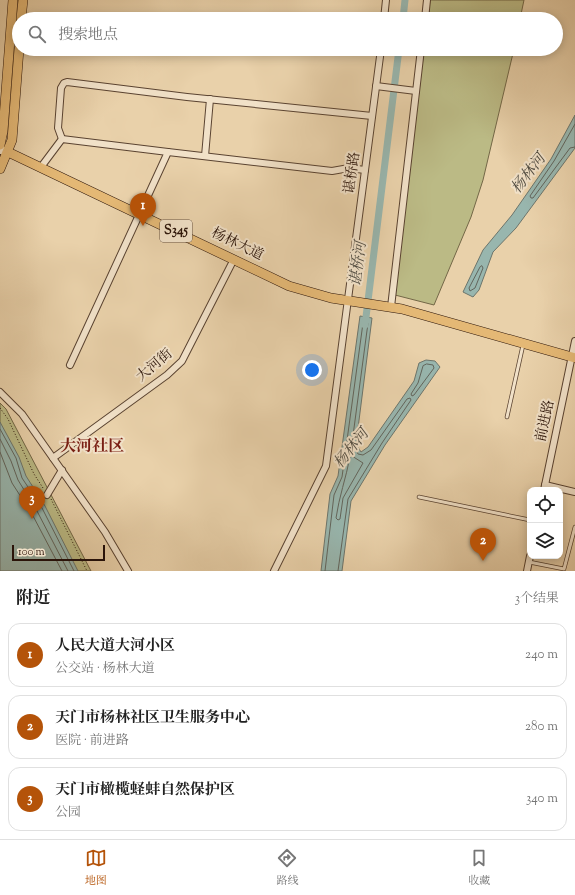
<!DOCTYPE html>
<html lang="zh">
<meta charset="utf-8">
<style>
body{margin:0;font-family:"Sorts Mill Goudy","Noto Serif SC",serif;background:#f6f6f6;color:#222}
.controls{position:absolute;right:12px;bottom:12px;display:grid;overflow:hidden;border-radius:8px;box-shadow:0 2px 10px #0003}
.controls button{width:36px;height:36px;display:grid;place-items:center;padding:0;border:0;border-bottom:1px solid #e0e0e0;background:#fff;color:#222;font:20px sans-serif}
.scale{position:absolute;left:12px;bottom:10px;width:93px;box-sizing:border-box;padding-left:4px;border:2px solid #2b1409;border-top:0;font-size:11px;line-height:14px;white-space:nowrap;color:#2b1409;-webkit-text-stroke:3px #f1e1c8;paint-order:stroke}
.you{position:absolute;left:312px;top:370px;width:14px;height:14px;margin:-10px;border:3px solid #fff;border-radius:50%;background:#1a73e8;box-shadow:0 0 0 6px #1a73e833}
.badge{display:grid;place-items:center;width:26px;height:26px;border-radius:50%;background:#b45309;color:#fff;font-size:13px;font-weight:700}
.pin{position:absolute;translate:-50% -33px;filter:drop-shadow(0 1px 2px #0008)}
.pin::after{content:'';position:absolute;top:21px;width:14px;height:12px;background:inherit;clip-path:polygon(0 0,100% 0,50% 100%)}
.list{margin:0;padding:0;list-style:none}
h2{display:flex;justify-content:space-between;align-items:center;height:52px;margin:0;padding:0 16px;font-size:17px}
h2 small{font-size:13px;font-weight:400;color:#767676}
.list li{display:grid;grid-template-columns:26px 1fr auto;gap:12px;align-items:center;box-sizing:border-box;height:64px;margin:0 8px 8px;padding:0 8px;border:1px solid #e0e0e0;border-radius:12px}
.list b{display:block;font-size:15px;white-space:nowrap}
.list p{margin:0;font-size:13px;white-space:nowrap;color:#767676}
.list em{font-size:13px;font-style:normal;color:#767676}
.icon{flex:none;width:22px;height:22px;fill:none;stroke:currentColor;stroke-width:2;stroke-linecap:round;stroke-linejoin:round}
.map{position:relative;flex:none;width:575px;height:571px;overflow:hidden}
.search{position:absolute;background:#fff;box-shadow:0 2px 10px #0003;left:12px;right:12px;top:12px;height:44px;display:flex;align-items:center;gap:10px;box-sizing:border-box;padding:0 14px;border-radius:22px;color:#767676;font-size:15px}
.sheet{height:268px;background:#fff}
nav{display:flex;justify-content:space-around;align-items:center;box-sizing:border-box;height:56px;border-top:1px solid #e0e0e0;background:#fff;font-size:11px;color:#767676}
nav a{display:grid;justify-items:center;gap:2px}
nav .on{color:#b45309}
.map>svg:first-child{display:block}
.green{fill:#bbba85;stroke:#736747}
.water{fill:#98b6ae;stroke:#6c756c}
.lines{fill:none;stroke-linecap:round;stroke-linejoin:round}
.shore{stroke:#62655c;stroke-width:1}
.canal{stroke:#98b6ae;stroke-width:7}
.lane-casing{stroke:#5a4331;stroke-width:4.5}
.street-casing{stroke:#5a4331;stroke-width:8}
.secondary-casing{stroke:#2b1409;stroke-width:10}
.primary-casing{stroke:#2b1409;stroke-width:10}
.path{stroke:#2b1409;stroke-width:1;stroke-dasharray:1 2;stroke-linecap:butt}
.lane{stroke:#f1e1c8;stroke-width:3}
.street{stroke:#f1e1c8;stroke-width:6}
.secondary{stroke:#f1e1c8;stroke-width:8}
.primary{stroke:#e4b875;stroke-width:9}
.labels{text-anchor:middle;dominant-baseline:central;stroke-width:4;stroke-linejoin:round;paint-order:stroke}
.shield{fill:#f1e1c8;stroke:#665242;stroke-width:1}
.shield-label{font-size:13px;font-weight:bold;fill:#2b1409}
.street-label{font-size:14px;fill:#2b1409;stroke:#f1e1c8}
.water-label{font-size:15px;font-style:italic;fill:#514d43;stroke:#f1e1c8}
.quarter-label{font-size:16px;font-weight:bold;fill:#7a1f14;stroke:#f1e1c8}
</style>
<div class="map">
<svg width="575" height="571" viewBox="0 0 575 571">
<rect width="100%" height="100%" fill="#e9d1aa"/>
<filter id="stains"><feTurbulence type="fractalNoise" baseFrequency=".005" numOctaves="4"/><feColorMatrix values="0 0 0 0 .2 0 0 0 0 .09 0 0 0 0 .02 0 0 0 .5 -.17"/></filter>
<radialGradient id="worn" r=".72"><stop offset=".6" stop-color="#630" stop-opacity="0"/><stop offset="1" stop-color="#630" stop-opacity=".3"/></radialGradient>
<g class="green">
<path d="M430,0H524L520,19H428Z"/>
<path d="M424,49H514L483,180L471,217L434,305L395,295Z"/>
<path d="M0,403L6,409L91,571H0Z"/>
</g>
<g class="water">
<path d="M575,115V148L516,228L493,252L479,290L473,297L463,292L483,250L512,215L551,159Z"/>
<path d="M360,316L372,318L356,444L361,452L368,447L414,381L419,363L426,360L435,361L440,367L385,445L351,501L342,571H321L330,494L338,476Z"/>
<path d="M0,422L19,457L26,476L45,506L78,571H0Z"/>
</g>
<g class="lines">
<g class="shore">
<path d="M575,124L554,161L530,196L531,198H533L570,148L575,147"/>
<path d="M482,266L483,268L475,288L470,291L469,288L480,267Z"/>
<path d="M427,364L433,365L434,368L414,395L412,396L411,394L418,383L423,366Z"/>
<path d="M0,429L16,458L22,478L42,508L74,571"/>
<path d="M0,439L11,461L18,480L37,511L68,571"/>
<path d="M0,452L12,483L32,514L62,571"/>
<path d="M352,456L363,463L343,498L340,519L338,520L336,518C339,497 346,478 350,457Z"/>
<path d="M325,571L334,495L342,477L363,323L365,321L368,323L352,443L358,454L363,455L371,450L407,399L410,398L411,400L382,443L348,499L338,571"/>
</g>
<g class="canal">
<path d="M403,19L405,0"/>
<path d="M365,325L399,49"/>
</g>
<g class="lane-casing">
<g id="lane">
<path d="M507,417L523,345"/>
<path d="M419,497L530,520"/>
<path d="M529,562L564,569L575,527"/>
</g>
</g>
<g class="street-casing">
<g id="street">
<path d="M384,19L386,0"/>
<path d="M425,19L427,0"/>
<path d="M376,86L416,91"/>
<path d="M62,139L58,128L61,88L64,83L67,82L187,97L372,116"/>
<path d="M168,152L332,171L349,168L365,170"/>
<path d="M205,156L210,99"/>
<path d="M41,167L62,139L168,152L70,365"/>
<path d="M391,307L421,49"/>
<path d="M0,392L22,414L105,532L128,571"/>
<path d="M53,458L167,375L182,361L234,259"/>
<path d="M545,485L575,492"/>
<path d="M544,490L575,341"/>
<path d="M47,495L62,470"/>
<path d="M274,571L326,466L381,49"/>
<path d="M527,571L530,556"/>
</g>
</g>
<g class="secondary-casing">
<path id="secondary" d="M0,150L8,152"/>
</g>
<g class="primary-casing">
<g id="primary">
<path d="M21,19L23,0"/>
<path d="M0,145L3,131L13,0"/>
<path d="M8,152L289,286L331,298L402,309L575,358"/>
<path d="M0,169L12,140L19,49"/>
</g>
</g>
<g class="path">
<path d="M0,408L8,419L34,474L43,488"/>
<path d="M51,499L87,571"/>
</g>
<use href="#lane" class="lane"/>
<use href="#street" class="street"/>
<use href="#secondary" class="secondary"/>
<use href="#primary" class="primary"/>
</g>
<g class="labels">
<rect class="shield" x="160" y="220" width="32" height="22" rx="3"/>
<g class="shield-label">
<text x="176" y="231">S345</text>
</g>
<g class="street-label">
<text transform="translate(353 173) rotate(-82)">谌桥路</text>
<text transform="translate(237 245) rotate(26)">杨林大道</text>
<text transform="translate(155 366) rotate(-40)">大河街</text>
<text transform="translate(546 421) rotate(-78)">前进路</text>
</g>
<g class="water-label">
<text transform="translate(529 174) rotate(-52)">杨林河</text>
<text transform="translate(359 264) rotate(-83)">谌桥河</text>
<text transform="translate(352 449) rotate(-51)">杨林河</text>
</g>
<g class="quarter-label">
<text x="92" y="447">大河社区</text>
</g>
</g>
<rect width="100%" height="100%" filter="url(#stains)"/>
<rect width="100%" height="100%" fill="url(#worn)"/>
</svg>
<div class="controls">
<button><svg class="icon" aria-label="locate" viewBox="0 0 24 24"><circle cx="12" cy="12" r="6"/><path d="M12 2v4M12 18v4M2 12h4M18 12h4"/></svg></button>
<button><svg class="icon" aria-label="layers" viewBox="0 0 24 24"><path d="M12 4l9 5-9 5-9-5zM3 14l9 5 9-5"/></svg></button>
</div>
<div class="scale">100 m</div>
<div class="you"></div>
<div class="pin badge" style="left:143px;top:226px">1</div>
<div class="pin badge" style="left:483px;top:561px">2</div>
<div class="pin badge" style="left:32px;top:519px">3</div>
<div class="search"><svg class="icon" aria-label="search" viewBox="0 0 24 24"><circle cx="10" cy="10" r="6"/><path d="M15 15l6 6"/></svg>搜索地点</div>
</div>
<section class="sheet">
<h2>附近<small>3个结果</small></h2>
<ul class="list">
<li><span class="badge">1</span><div><b>人民大道大河小区</b><p>公交站 · 杨林大道</p></div><em>240 m</em></li>
<li><span class="badge">2</span><div><b>天门市杨林社区卫生服务中心</b><p>医院 · 前进路</p></div><em>280 m</em></li>
<li><span class="badge">3</span><div><b>天门市橄榄蛏蚌自然保护区</b><p>公园</p></div><em>340 m</em></li>
</ul>
</section>
<nav>
<a class="on"><svg class="icon" aria-label="map" viewBox="0 0 24 24"><path d="M3 6l6-2 6 2 6-2v14l-6 2-6-2-6 2zM9 4v14M15 6v14"/></svg>地图</a>
<a><svg class="icon" aria-label="directions" viewBox="0 0 24 24"><path d="M12 3l9 9-9 9-9-9zM9 14v-3h6M13 9l2 2-2 2"/></svg>路线</a>
<a><svg class="icon" aria-label="saved" viewBox="0 0 24 24"><path d="M7 4h10v16l-5-4-5 4z"/></svg>收藏</a>
</nav>
